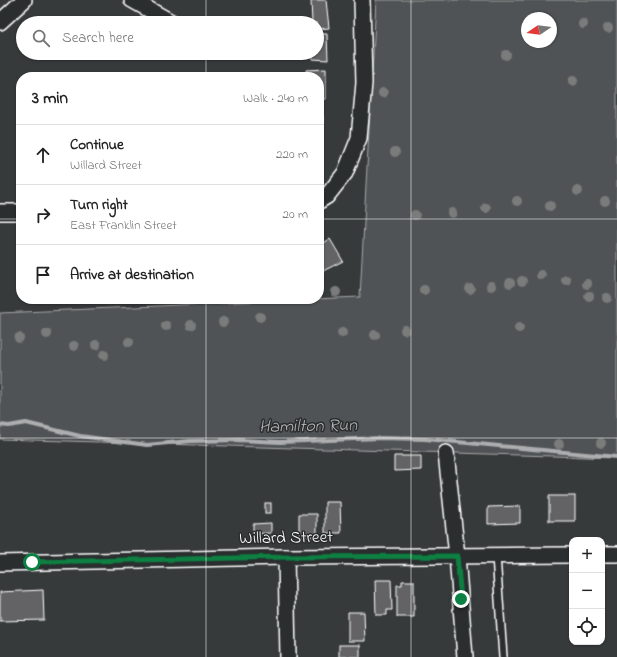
<!DOCTYPE html>
<meta charset="utf-8">
<style>
body{margin:0;font-family:"Indie Flower",sans-serif;background:#f6f6f6;color:#222}
.controls{position:absolute;right:12px;bottom:12px;display:grid;overflow:hidden;border-radius:8px;box-shadow:0 1px 3px #0004}
.controls button{width:36px;height:36px;display:grid;place-items:center;padding:0;border:0;border-bottom:1px solid #e0e0e0;background:#fff;color:#222;font:20px sans-serif}
.compass{position:absolute;left:521px;top:12px;width:36px;height:36px;border-radius:50%;background:#fff;box-shadow:0 1px 3px #0004;rotate:257deg}
.stop{position:absolute;width:12px;height:12px;margin:-9px;border:3px solid #0b8043;border-radius:50%;background:#fff}
.stop.end{background:#0b8043;border-color:#fff;box-shadow:0 1px 4px #0008}
.list{margin:0;padding:0;list-style:none}
h2{display:flex;justify-content:space-between;align-items:center;height:52px;margin:0;padding:0 16px;font-size:17px}
h2 small{font-size:13px;font-weight:400;color:#767676}
.list li{display:grid;grid-template-columns:26px 1fr auto;gap:12px;align-items:center;box-sizing:border-box;height:60px;padding:0 16px;border-top:1px solid #e0e0e0}
.list b{display:block;font-size:15px;white-space:nowrap}
.list p{margin:0;font-size:13px;white-space:nowrap;color:#767676}
.list em{font-size:13px;font-style:normal;color:#767676}
.icon{flex:none;width:22px;height:22px;fill:none;stroke:currentColor;stroke-width:2;stroke-linecap:round;stroke-linejoin:round}
.map{position:relative;flex:none;width:617px;height:657px;overflow:hidden}
.search{position:absolute;background:#fff;box-shadow:0 1px 3px #0004;left:16px;top:16px;width:308px;height:44px;display:flex;align-items:center;gap:10px;box-sizing:border-box;padding:0 14px;border-radius:22px;color:#767676;font-size:15px}
.panel{position:absolute;background:#fff;box-shadow:0 1px 3px #0004;left:16px;top:72px;width:308px;height:232px;border-radius:16px}
.map>svg:first-child{display:block}
.green{fill:#505354;stroke:#a8a9aa;fill-rule:evenodd}
.lines{fill:none;stroke-linecap:round;stroke-linejoin:round}
.stream{stroke:#adaeaf;stroke-width:4}
.building{fill:#636465;stroke:#fff}
.service-casing{stroke:#fff;stroke-width:10}
.minor-casing{stroke:#fff;stroke-width:18}
.service{stroke:#2a2d2e;stroke-width:7}
.minor{stroke:#2a2d2e;stroke-width:15}
.tree{fill:#7a7c7c}
.route{stroke:#0b8043;stroke-width:5}
.grid{fill:none;stroke:#fff;stroke-width:1;stroke-opacity:0.55}
.labels{text-anchor:middle;dominant-baseline:central;stroke-width:3;stroke-linejoin:round;paint-order:stroke}
.street-label{font-size:17px;fill:#fff;stroke:#2a2d2e}
.water-label{font-size:18px;font-style:italic;fill:#b4b5b5;stroke:#2a2d2e}
</style>
<div class="map">
<svg width="617" height="657" viewBox="0 0 617 657">
<rect width="100%" height="100%" fill="#373a3b"/>
<filter id="ink" filterUnits="userSpaceOnUse"><feTurbulence type="fractalNoise" baseFrequency=".025" numOctaves="2"/><feDisplacementMap in="SourceGraphic" scale="8" xChannelSelector="R" yChannelSelector="G"/><feConvolveMatrix kernelMatrix="1 2 1 2 8 2 1 2 1" color-interpolation-filters="sRGB"/></filter>
<g filter="url(#ink)">
<path class="green" d="M376,0H617V458L0,439V313L360,297ZM527,18H551V42H527Z"/>
<g class="lines">
<path class="stream" d="M0,425L9,426L26,423L80,436L147,445L190,441L239,440L280,442L380,438L425,439L617,457"/>
</g>
<g class="building">
<path d="M311,0H326L329,28L317,29V23H312Z"/>
<path d="M317,34H327L328,60L312,59V53H317Z"/>
<path d="M326,69V99H319V77H307L306,70Z"/>
<path d="M319,116H323L322,137H319Z"/>
<path d="M330,239L343,261L323,271L319,261V246Z"/>
<path d="M394,456H421V470L394,471Z"/>
<rect x="549" y="496" width="26" height="25"/>
<path d="M325,502H340L341,533H325Z"/>
<rect x="265" y="503" width="6" height="10"/>
<path d="M520,506V523L488,524V507Z"/>
<path d="M299,514H317V537L299,536Z"/>
<path d="M271,523V533L253,534V524Z"/>
<path d="M375,580H391L392,610H387V615H376Z"/>
<path d="M402,581H414V617H397V585H402Z"/>
<path d="M43,590L44,620L0,621V592Z"/>
<path d="M348,612H364L365,641H348Z"/>
<rect x="339" y="645" width="21" height="12"/>
</g>
<g class="lines">
<g class="service-casing">
<path id="service" d="M496,556L503,657"/>
</g>
<g class="minor-casing">
<g id="minor">
<path d="M132,0L173,23"/>
<path d="M0,22L24,0"/>
<path d="M319,201L327,196L345,173L359,138L364,83L362,0"/>
<path d="M0,212H21"/>
<path d="M446,453L457,556L465,657"/>
<path d="M602,554H617"/>
<path d="M286,557L288,657"/>
<path d="M0,563L286,557L572,555"/>
</g>
</g>
<use href="#service" class="service"/>
<use href="#minor" class="minor"/>
</g>
<g class="tree">
<circle cx="583" cy="24" r="5"/>
<circle cx="608" cy="28" r="5"/>
<circle cx="506" cy="55" r="5"/>
<circle cx="573" cy="81" r="5"/>
<circle cx="383" cy="93" r="5"/>
<circle cx="395" cy="152" r="5"/>
<circle cx="578" cy="191" r="5"/>
<circle cx="517" cy="201" r="5"/>
<circle cx="605" cy="201" r="5"/>
<circle cx="550" cy="206" r="5"/>
<circle cx="486" cy="208" r="5"/>
<circle cx="452" cy="213" r="5"/>
<circle cx="415" cy="215" r="5"/>
<circle cx="541" cy="275" r="5"/>
<circle cx="566" cy="280" r="5"/>
<circle cx="522" cy="281" r="5"/>
<circle cx="510" cy="283" r="5"/>
<circle cx="587" cy="284" r="5"/>
<circle cx="491" cy="286" r="5"/>
<circle cx="470" cy="289" r="5"/>
<circle cx="424" cy="290" r="5"/>
<circle cx="336" cy="292" r="5"/>
<circle cx="589" cy="296" r="5"/>
<circle cx="607" cy="298" r="5"/>
<circle cx="260" cy="317" r="5"/>
<circle cx="223" cy="322" r="5"/>
<circle cx="191" cy="325" r="5"/>
<circle cx="166" cy="326" r="5"/>
<circle cx="519" cy="328" r="5"/>
<circle cx="405" cy="330" r="5"/>
<circle cx="342" cy="333" r="5"/>
<circle cx="47" cy="334" r="5"/>
<circle cx="375" cy="335" r="5"/>
<circle cx="19" cy="338" r="5"/>
<circle cx="129" cy="342" r="5"/>
<circle cx="96" cy="345" r="5"/>
<circle cx="74" cy="346" r="5"/>
<circle cx="104" cy="355" r="5"/>
<circle cx="601" cy="443" r="5"/>
<circle cx="559" cy="444" r="5"/>
</g>
</g>
<g class="lines" filter="url(#ink)">
<path class="route" d="M32,562L286,557L457,556L461,599"/>
</g>
<path class="grid" d="M206,0V23M411,0V657M206,53V77M0,219H21M319,219H617M206,299V657M0,438H617"/>
<g class="labels">
<g class="street-label">
<text transform="translate(286 538) rotate(-1)">Willard Street</text>
</g>
<g class="water-label">
<text transform="translate(308 427) rotate(-1)">Hamilton Run</text>
</g>
</g>
</svg>
<div class="controls">
<button>+</button>
<button>−</button>
<button><svg class="icon" aria-label="locate" viewBox="0 0 24 24"><circle cx="12" cy="12" r="6"/><path d="M12 2v4M12 18v4M2 12h4M18 12h4"/></svg></button>
</div>
<svg class="compass" viewBox="-18 -18 36 36"><path d="M0-13l5 13h-10z" fill="#e53935"/><path d="M0 13l5-13h-10z" fill="#767676"/></svg>
<div class="stop" style="left:32px;top:562px"></div>
<div class="stop end" style="left:461px;top:599px"></div>
<div class="search"><svg class="icon" aria-label="search" viewBox="0 0 24 24"><circle cx="10" cy="10" r="6"/><path d="M15 15l6 6"/></svg>Search here</div>
<section class="panel">
<h2>3 min<small>Walk · 240 m</small></h2>
<ul class="list">
<li><svg class="icon" aria-label="ahead" viewBox="0 0 24 24"><path d="M12 20V5M6 11l6-6 6 6"/></svg><div><b>Continue</b><p>Willard Street</p></div><em>220 m</em></li>
<li><svg class="icon" aria-label="right" viewBox="0 0 24 24"><path d="M7 20v-9h11M14 6l5 5-5 5"/></svg><div><b>Turn right</b><p>East Franklin Street</p></div><em>20 m</em></li>
<li><svg class="icon" aria-label="arrive" viewBox="0 0 24 24"><path d="M6 21V4h12l-3 4 3 4H6"/></svg><div><b>Arrive at destination</b></div></li>
</ul>
</section>
</div>
